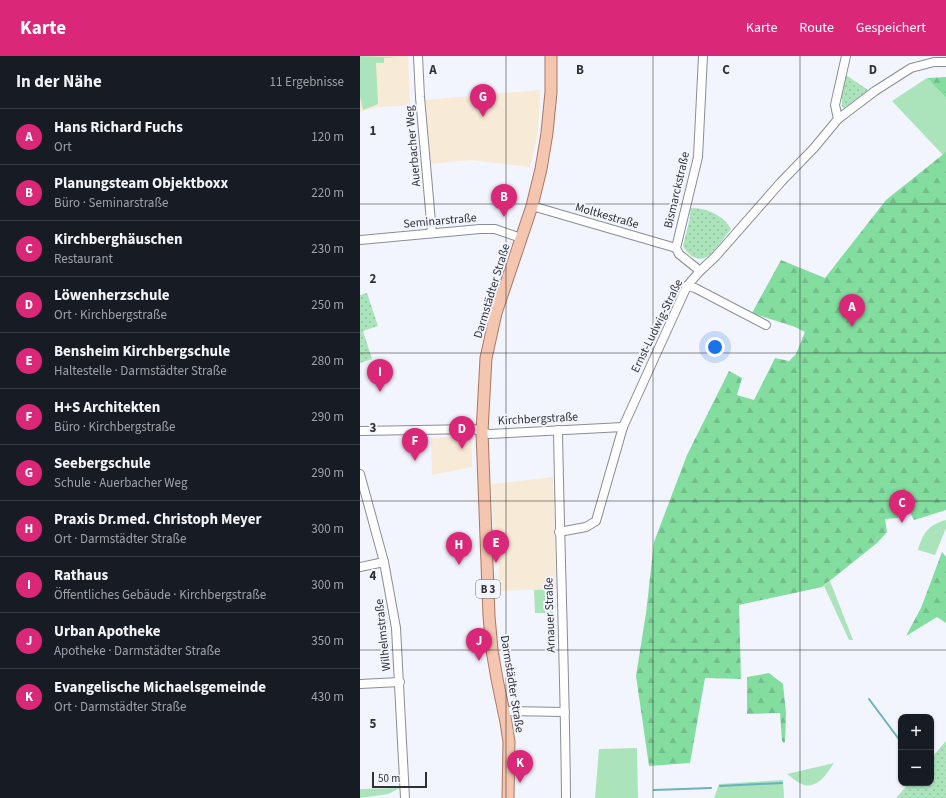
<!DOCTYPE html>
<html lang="de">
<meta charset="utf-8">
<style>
body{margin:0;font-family:"Source Sans 3",sans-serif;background:#20242c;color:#f1f3f6}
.controls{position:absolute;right:12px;bottom:12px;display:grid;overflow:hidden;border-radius:8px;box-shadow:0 1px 3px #0004}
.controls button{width:36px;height:36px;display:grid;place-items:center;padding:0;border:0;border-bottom:1px solid #363941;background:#171b24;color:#f1f3f6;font:20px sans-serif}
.scale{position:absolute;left:12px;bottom:10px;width:55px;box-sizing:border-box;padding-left:4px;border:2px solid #303135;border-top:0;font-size:11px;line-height:14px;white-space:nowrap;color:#303135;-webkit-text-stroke:3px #f3f5fe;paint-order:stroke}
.you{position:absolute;left:355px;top:291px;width:14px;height:14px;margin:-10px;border:3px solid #fff;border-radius:50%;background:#1a73e8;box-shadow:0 0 0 6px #1a73e833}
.badge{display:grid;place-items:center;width:26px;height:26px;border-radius:50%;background:#db2777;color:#fff;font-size:13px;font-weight:700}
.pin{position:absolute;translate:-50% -33px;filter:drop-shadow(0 1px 2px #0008)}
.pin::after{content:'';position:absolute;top:21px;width:14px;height:12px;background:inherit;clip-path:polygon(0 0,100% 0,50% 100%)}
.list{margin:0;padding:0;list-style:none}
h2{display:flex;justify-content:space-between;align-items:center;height:52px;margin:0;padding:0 16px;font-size:17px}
h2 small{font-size:13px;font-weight:400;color:#9ea1a6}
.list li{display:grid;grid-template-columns:26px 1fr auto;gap:12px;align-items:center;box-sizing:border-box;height:56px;padding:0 16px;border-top:1px solid #363941}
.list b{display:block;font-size:15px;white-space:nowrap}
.list p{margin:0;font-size:13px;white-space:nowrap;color:#9ea1a6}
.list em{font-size:13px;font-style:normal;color:#9ea1a6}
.map{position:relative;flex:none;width:586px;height:742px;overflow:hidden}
header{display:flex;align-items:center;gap:24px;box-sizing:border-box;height:56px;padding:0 20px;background:#db2777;color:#fff}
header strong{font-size:19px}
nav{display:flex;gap:22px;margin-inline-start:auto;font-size:14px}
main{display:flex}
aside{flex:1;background:#171b24}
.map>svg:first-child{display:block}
.education{fill:#f7ead6}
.grass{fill:#abe3bb}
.forest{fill:url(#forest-firs)}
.park{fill:url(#park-dots)}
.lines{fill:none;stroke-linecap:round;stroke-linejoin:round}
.stream{stroke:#69b2c0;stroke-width:2}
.minor-casing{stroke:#898d97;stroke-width:10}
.major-casing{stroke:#ab7862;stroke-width:13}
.minor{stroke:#fff;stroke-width:8}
.major{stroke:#f4c5af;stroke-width:11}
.grid{fill:none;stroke:#303135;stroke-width:1;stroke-opacity:0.55}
.labels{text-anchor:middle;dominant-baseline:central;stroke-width:4;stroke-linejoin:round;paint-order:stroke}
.shield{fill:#f3f5fe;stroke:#6a6c71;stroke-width:1}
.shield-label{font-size:11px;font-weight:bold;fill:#303135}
.street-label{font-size:12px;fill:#303135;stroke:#f3f5fe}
.grid-label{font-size:13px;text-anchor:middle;font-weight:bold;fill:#303135;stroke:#f3f5fe;stroke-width:4;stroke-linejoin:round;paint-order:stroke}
</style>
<header>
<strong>Karte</strong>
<nav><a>Karte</a><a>Route</a><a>Gespeichert</a></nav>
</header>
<main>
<aside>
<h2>In der Nähe<small>11 Ergebnisse</small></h2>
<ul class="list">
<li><span class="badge">A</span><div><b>Hans Richard Fuchs</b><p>Ort</p></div><em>120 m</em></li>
<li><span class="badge">B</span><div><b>Planungsteam Objektboxx</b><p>Büro · Seminarstraße</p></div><em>220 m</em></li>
<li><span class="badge">C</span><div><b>Kirchberghäuschen</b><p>Restaurant</p></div><em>230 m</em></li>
<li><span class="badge">D</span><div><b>Löwenherzschule</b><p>Ort · Kirchbergstraße</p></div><em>250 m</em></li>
<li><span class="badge">E</span><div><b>Bensheim Kirchbergschule</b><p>Haltestelle · Darmstädter Straße</p></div><em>280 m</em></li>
<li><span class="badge">F</span><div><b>H+S Architekten</b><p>Büro · Kirchbergstraße</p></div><em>290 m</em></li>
<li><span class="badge">G</span><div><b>Seebergschule</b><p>Schule · Auerbacher Weg</p></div><em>290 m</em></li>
<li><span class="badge">H</span><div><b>Praxis Dr.med. Christoph Meyer</b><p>Ort · Darmstädter Straße</p></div><em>300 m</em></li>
<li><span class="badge">I</span><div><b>Rathaus</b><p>Öffentliches Gebäude · Kirchbergstraße</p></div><em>300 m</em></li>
<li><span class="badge">J</span><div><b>Urban Apotheke</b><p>Apotheke · Darmstädter Straße</p></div><em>350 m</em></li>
<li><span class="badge">K</span><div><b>Evangelische Michaelsgemeinde</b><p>Ort · Darmstädter Straße</p></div><em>430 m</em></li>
</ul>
</aside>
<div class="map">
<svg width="586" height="742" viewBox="0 0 586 742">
<defs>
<pattern id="forest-firs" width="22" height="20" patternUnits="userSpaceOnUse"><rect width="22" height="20" fill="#83dd9f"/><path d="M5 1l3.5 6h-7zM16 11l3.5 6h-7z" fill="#71be8a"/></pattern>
<pattern id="park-dots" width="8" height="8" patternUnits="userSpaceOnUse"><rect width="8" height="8" fill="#abe3bb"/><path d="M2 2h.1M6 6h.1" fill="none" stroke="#93c3a1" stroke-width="1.8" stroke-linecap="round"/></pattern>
</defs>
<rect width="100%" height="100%" fill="#f3f5fe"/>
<g class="education">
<path d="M0,0H48L50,49L19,51L0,56Z"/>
<path d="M180,34L178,77L170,111L110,104L71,108L65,44Z"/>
<path d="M93,381H111L112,411L72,419L71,382Z"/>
<path d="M193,421L196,533L137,535L139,514L137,491L134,478L132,428Z"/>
</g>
<g class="grass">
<path d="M0,0L38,1L24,2V7H16L18,48L3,54L0,41Z"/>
<path d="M567,22L586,42V96L583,99L532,45Z"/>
<path d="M586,464V472L575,499L558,494C562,478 569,468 586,464Z"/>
<path d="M470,525L493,584H489L464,530Z"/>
<path d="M192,533L193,557H175L174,534Z"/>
<path d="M277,692L278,742H235L239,693Z"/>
<path d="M474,707C467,717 459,732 444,729C438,727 431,721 427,718Z"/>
<path d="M423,724L424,742H354L359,728Z"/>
<path d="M40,732L28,738L0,742V733Z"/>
</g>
<g class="forest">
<path d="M586,21V42L567,22Z"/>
<path d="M586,96V454L554,464L549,455L539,457L538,462L525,463L527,476L517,487L462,531L379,549L381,623L345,622L330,707L289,710L276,620L286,557L294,486L327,399L369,315L382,322L377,339L394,344L415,302L429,305L436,298L445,276L435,271L392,257L421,204L465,222L526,144Z"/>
<path d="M582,496L586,501V567L577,561L546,580L561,552Z"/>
<path d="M409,617L423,628L426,657L425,685L424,687L422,685L420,657L387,658V621Z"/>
</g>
<g class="park">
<path d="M486,19L508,34L484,52L482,51V35Z"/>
<path d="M331,152C347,152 363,159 371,173C364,181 357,193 348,200C339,207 327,199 323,190L330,162V158Z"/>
<path d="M7,237L18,270L3,275L12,303L0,307V239Z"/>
<path d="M586,685V742H536L549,727H571V702Z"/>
</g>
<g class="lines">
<g class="stream">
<path d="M509,643L541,686"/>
<path d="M360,730L422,727"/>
<path d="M294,734L351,732"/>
</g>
<g class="minor-casing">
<g id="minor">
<path d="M58,0L60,41L72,177"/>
<path d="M478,63L515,35L551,12L574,6H586"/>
<path d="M172,150L316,192"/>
<path d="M0,184L120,173H135L161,182"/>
<path d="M340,215L319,198L316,192L338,101L343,0"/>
<path d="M327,230L335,232L406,269"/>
<path d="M198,374C200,497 205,619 206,742"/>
<path d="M0,375L114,373L129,378L263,371"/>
<path d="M0,418L24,506L36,572L45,742"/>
<path d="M199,476L226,471L236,465L263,371L327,230L340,215L356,200L421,126L454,92L478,63L475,49L486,0"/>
<path d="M0,511L24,506"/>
<path d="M0,628L40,626"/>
<path d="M144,655L205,656"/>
</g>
</g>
<g class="major-casing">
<path id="major" d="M148,742L149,686L146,666L137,623L132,594L129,560L122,376L126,302L136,257L172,150L181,113L187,77L191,36V0"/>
</g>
<use href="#minor" class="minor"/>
<use href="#major" class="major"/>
</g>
<path class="grid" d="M146,0V742M293,0V742M440,0V742M0,148H586M0,297H586M0,445H586M0,594H586"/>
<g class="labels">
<rect class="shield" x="116" y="524" width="24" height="18" rx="3"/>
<g class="shield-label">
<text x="128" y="533">B 3</text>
</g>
<g class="street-label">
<text transform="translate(53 90) rotate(-95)">Auerbacher Weg</text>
<text transform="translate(317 134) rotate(-77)">Bismarckstraße</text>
<text transform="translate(247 160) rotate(16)">Moltkestraße</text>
<text transform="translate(80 165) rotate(-5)">Seminarstraße</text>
<text transform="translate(132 235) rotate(-73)">Darmstädter Straße</text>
<text transform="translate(297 270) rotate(-64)">Ernst-Ludwig-Straße</text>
<text transform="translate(178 363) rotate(-3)">Kirchbergstraße</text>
<text transform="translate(190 559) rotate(-92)">Arnauer Straße</text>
<text transform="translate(23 579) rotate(-96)">Wilhelmstraße</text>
<text transform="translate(152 628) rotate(81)">Darmstädter Straße</text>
</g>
</g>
<g class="grid-label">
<text x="73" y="18">A</text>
<text x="220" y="18">B</text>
<text x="366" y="18">C</text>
<text x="513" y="18">D</text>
<text x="13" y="79">1</text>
<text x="13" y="227">2</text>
<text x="13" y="376">3</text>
<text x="13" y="524">4</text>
<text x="13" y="672">5</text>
</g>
</svg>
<div class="controls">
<button>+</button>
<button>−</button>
</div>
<div class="scale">50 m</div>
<div class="you"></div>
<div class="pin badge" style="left:492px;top:271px">A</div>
<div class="pin badge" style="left:144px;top:161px">B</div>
<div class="pin badge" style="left:542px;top:467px">C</div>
<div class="pin badge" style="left:102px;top:393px">D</div>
<div class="pin badge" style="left:136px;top:507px">E</div>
<div class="pin badge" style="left:55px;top:405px">F</div>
<div class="pin badge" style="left:123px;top:61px">G</div>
<div class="pin badge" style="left:99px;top:509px">H</div>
<div class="pin badge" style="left:20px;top:336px">I</div>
<div class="pin badge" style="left:119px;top:605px">J</div>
<div class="pin badge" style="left:160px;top:727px">K</div>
</div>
</main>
